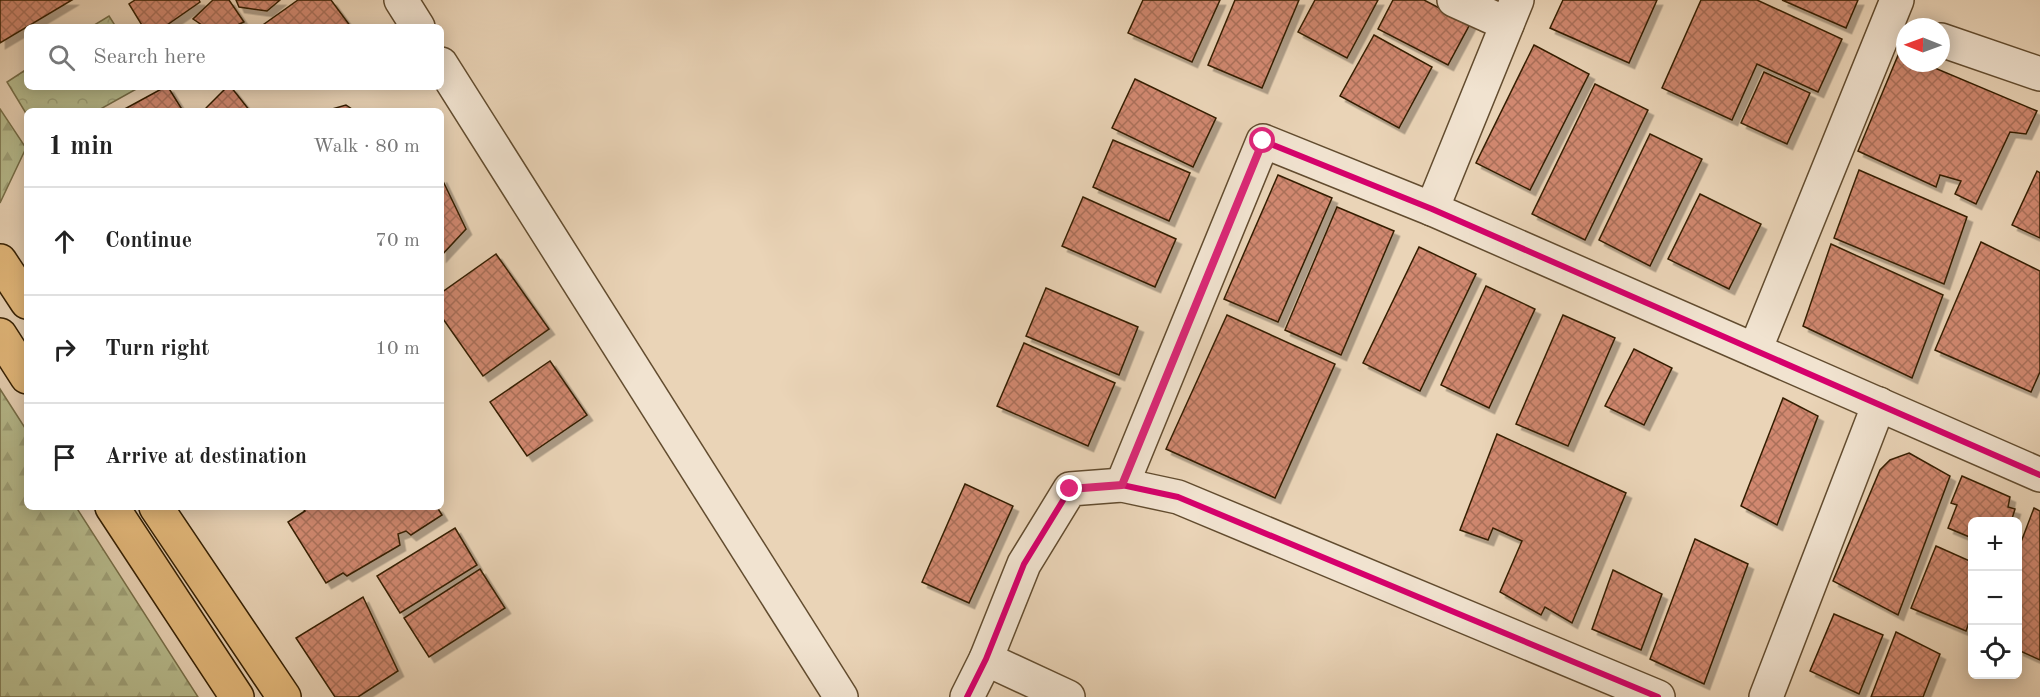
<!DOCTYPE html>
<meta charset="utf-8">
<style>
body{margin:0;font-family:"Old Standard TT",serif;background:#f6f6f6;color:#222}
.controls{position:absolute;right:18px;bottom:18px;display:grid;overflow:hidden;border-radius:9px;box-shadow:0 3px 15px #0003}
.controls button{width:54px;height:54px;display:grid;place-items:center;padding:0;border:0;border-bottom:2px solid #e0e0e0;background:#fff;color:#222;font:30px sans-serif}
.compass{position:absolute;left:1896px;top:18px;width:54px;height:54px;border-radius:50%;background:#fff;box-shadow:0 3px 15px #0003;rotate:271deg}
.stop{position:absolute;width:18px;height:18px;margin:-14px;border:4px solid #db2777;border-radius:50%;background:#fff}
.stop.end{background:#db2777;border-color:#fff;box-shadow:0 2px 6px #0008}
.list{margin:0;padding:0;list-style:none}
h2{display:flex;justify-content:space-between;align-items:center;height:78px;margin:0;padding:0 24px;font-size:26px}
h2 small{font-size:20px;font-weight:400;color:#767676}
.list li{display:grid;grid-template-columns:39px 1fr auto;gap:18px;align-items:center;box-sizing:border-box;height:108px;padding:0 24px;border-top:2px solid #e0e0e0}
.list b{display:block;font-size:22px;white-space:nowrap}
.list em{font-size:20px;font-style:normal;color:#767676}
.icon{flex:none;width:33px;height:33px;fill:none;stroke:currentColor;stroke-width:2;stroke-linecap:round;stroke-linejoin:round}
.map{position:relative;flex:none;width:2040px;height:697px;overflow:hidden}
.search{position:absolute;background:#fff;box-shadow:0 3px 15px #0003;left:24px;top:24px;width:420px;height:66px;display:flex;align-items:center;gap:15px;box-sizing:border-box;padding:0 21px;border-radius:9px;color:#767676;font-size:22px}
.panel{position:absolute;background:#fff;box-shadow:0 3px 15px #0003;left:24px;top:108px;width:420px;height:402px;border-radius:9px}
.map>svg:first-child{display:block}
.forest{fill:url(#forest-firs);stroke:#766e48;stroke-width:1.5}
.park{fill:url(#park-crowns);stroke:#766e48;stroke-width:1.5}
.building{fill:url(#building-cross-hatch);stroke:#341f02;stroke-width:1.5;filter:url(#shadow)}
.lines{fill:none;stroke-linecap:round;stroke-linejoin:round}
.minor-casing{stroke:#624c2f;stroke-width:36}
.major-casing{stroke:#341f02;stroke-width:36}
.minor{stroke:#f1e3d0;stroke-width:33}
.major{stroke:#e5ba7c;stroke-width:33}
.cycleway-casing{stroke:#f1e3d0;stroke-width:10}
.cycleway{stroke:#d6006c;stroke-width:6}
.route{stroke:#db2777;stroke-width:8}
</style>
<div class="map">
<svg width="2040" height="697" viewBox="0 0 2040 697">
<defs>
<pattern id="forest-firs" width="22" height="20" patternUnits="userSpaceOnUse" patternTransform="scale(1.5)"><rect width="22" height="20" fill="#b7bc8e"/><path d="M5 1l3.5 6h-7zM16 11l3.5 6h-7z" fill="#9ea179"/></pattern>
<pattern id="park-crowns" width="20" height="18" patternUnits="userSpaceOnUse" patternTransform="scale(1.5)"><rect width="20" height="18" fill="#b7bc8e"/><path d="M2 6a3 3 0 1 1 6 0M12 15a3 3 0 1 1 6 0" fill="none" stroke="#9ea179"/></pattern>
<pattern id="building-cross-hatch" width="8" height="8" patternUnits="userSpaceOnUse" patternTransform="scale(1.5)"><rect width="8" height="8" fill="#d18870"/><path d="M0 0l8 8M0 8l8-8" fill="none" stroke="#aa6f5a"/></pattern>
<filter id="shadow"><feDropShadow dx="5.5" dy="5.5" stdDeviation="0" flood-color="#0004"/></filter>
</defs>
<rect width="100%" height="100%" fill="#ead4b7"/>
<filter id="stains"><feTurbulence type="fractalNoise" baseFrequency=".00333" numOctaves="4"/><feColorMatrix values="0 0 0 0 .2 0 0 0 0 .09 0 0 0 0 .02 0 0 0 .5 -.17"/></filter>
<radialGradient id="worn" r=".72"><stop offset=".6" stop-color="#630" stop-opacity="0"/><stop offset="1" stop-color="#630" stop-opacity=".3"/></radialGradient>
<g class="forest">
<path d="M0,109L26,148L0,203Z"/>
<path d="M0,389L27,431V507H76L198,697H0Z"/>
</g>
<g class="park">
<path d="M109,16L116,27H91Z"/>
<path d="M27,69V87H140L97,111H27V115L7,82Z"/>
</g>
<g class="building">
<path d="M0,0H72L0,43Z"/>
<path d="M135,0H199L200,2L164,27H143L129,4Z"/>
<path d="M213,0H229L244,22L233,27H205L193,19Z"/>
<path d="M236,0H280L267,11L239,7Z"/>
<path d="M298,0H331L351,27H260Z"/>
<path d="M1143,0H1220L1192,62L1128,33Z"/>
<path d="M1235,0H1299L1262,88L1208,65Z"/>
<path d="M1315,0H1378L1347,58L1298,32Z"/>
<path d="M1393,0H1424L1470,24L1448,65L1378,29Z"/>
<path d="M1563,0H1657L1629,63L1550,28Z"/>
<path d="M1701,0H1757L1842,39L1818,92L1757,64L1732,120L1662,88Z"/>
<path d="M1782,0H1858L1846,28Z"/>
<path d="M1374,35L1432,67L1399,128L1340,96Z"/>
<path d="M1534,45L1589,74L1530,190L1476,163Z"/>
<path d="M1899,53L1905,55V63H1923L2037,111L2026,134L2010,132L1976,204L1955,194L1961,181L1940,175L1936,187L1858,151Z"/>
<path d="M1764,72L1810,93L1787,144L1741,123Z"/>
<path d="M1135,79L1216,118L1193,167L1112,128Z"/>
<path d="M1595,84L1648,110L1585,240L1532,214Z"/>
<path d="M165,87H168L183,111H121Z"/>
<path d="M227,87H231L250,111H206V108Z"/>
<path d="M346,105L355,111H325Z"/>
<path d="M1650,134L1702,159L1650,266L1599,240Z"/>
<path d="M1113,140L1190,173L1169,221L1093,187Z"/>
<path d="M1859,170L1967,217L1944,284L1834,238Z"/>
<path d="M2037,171L2040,173V238L2012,225Z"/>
<path d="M1278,175L1332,198L1278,322L1224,299Z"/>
<path d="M441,177L466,229L441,256Z"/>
<path d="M1700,194L1761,224L1729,289L1668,259Z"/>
<path d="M1083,197L1176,239L1155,287L1062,246Z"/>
<path d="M1337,207L1394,231L1341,355L1285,330Z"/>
<path d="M1981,242L2040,271V372L2031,392L1935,350Z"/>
<path d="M1831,244L1943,295L1912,378L1803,326Z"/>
<path d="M1419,247L1476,274L1420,391L1363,363Z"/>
<path d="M496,254L549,329L483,376L441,316V293Z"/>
<path d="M1486,286L1535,309L1489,408L1441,385Z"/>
<path d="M1046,288L1138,327L1119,375L1026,336Z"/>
<path d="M1227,315L1335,364L1275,498L1166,449Z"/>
<path d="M1563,315L1615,338L1568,446L1516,424Z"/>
<path d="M1024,343L1115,383L1088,446L997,406Z"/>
<path d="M1634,349L1672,368L1644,425L1605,406Z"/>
<path d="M550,361L587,415L527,456L490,402Z"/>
<path d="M1783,398L1818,416L1777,525L1741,506Z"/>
<path d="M1497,434L1626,493L1572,623L1545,607L1541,615L1500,592L1522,541L1493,528L1488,540L1460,530Z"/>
<path d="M1909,453L1950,476L1898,615L1833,581L1880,470L1890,460Z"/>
<path d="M1962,476L2010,497L2008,507L2015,509L2011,522H1972V538L1948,528L1957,505L1951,503Z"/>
<path d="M965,484L1013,506L969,603L922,582Z"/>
<path d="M302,507H437L442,515L411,535L406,531L398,534L400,545L347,576L343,573L326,583L288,522L305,511Z"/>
<path d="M2034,508L2040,511V660L2018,650V550Z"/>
<path d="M455,528L477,565L400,613L377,576Z"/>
<path d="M1695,539L1748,564L1704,684L1650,659Z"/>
<path d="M1936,546L1972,562V614L1966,631L1911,608Z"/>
<path d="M480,569L505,608L429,657L404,618Z"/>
<path d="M1613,570L1662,594L1641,650L1592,629Z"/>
<path d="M363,597L398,671L358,697H335L296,638Z"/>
<path d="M1834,614L1883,635L1859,694L1810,671Z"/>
<path d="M1896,632L1940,654L1923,697H1871Z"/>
</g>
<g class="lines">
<g class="minor-casing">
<g id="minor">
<path d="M401,0L418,27"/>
<path d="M1454,0L1507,24"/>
<path d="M1941,40L2040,74"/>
<path d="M441,64L841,697"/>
<path d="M1432,209L1517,0"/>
<path d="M1755,350L1897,0"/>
<path d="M1122,485L1263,141L1432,209L2040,475"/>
<path d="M986,659L1068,697"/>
<path d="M967,697L986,659L1024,564L1070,489L1122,485L1178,497L1658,697"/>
<path d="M1766,697L1879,404"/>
</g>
</g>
<g class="major-casing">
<g id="major">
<path d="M0,261L27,302"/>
<path d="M0,335L27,377"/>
<path d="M112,507L237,697"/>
<path d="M156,507L284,697"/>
</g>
</g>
<use href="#minor" class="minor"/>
<use href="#major" class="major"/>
<g class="cycleway-casing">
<g id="cycleway">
<path d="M1122,485L1263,141L1432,209L2040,475"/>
<path d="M967,697L986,659L1024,564L1070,489L1122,485L1178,497L1658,697"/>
</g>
</g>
<use href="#cycleway" class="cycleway"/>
</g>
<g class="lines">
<path class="route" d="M1070,489L1122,485L1263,141"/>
</g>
<rect width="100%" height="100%" filter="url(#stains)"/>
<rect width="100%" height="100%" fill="url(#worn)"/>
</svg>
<div class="controls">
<button>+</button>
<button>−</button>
<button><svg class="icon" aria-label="locate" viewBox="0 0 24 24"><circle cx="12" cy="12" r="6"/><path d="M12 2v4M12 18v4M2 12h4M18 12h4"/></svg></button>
</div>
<svg class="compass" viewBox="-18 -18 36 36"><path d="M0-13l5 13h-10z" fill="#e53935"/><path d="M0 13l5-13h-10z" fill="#767676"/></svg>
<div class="stop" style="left:1263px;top:141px"></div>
<div class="stop end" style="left:1070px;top:489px"></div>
<div class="search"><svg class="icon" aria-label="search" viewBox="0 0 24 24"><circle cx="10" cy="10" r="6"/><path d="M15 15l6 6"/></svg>Search here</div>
<section class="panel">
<h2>1 min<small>Walk · 80 m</small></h2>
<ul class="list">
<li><svg class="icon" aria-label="ahead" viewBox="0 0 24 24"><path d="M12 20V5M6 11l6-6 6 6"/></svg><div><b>Continue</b></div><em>70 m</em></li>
<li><svg class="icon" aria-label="right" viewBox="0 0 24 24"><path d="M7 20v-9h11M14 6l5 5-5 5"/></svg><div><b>Turn right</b></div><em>10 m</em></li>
<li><svg class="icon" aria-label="arrive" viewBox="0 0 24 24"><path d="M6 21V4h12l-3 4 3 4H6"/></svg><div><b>Arrive at destination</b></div></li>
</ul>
</section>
</div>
